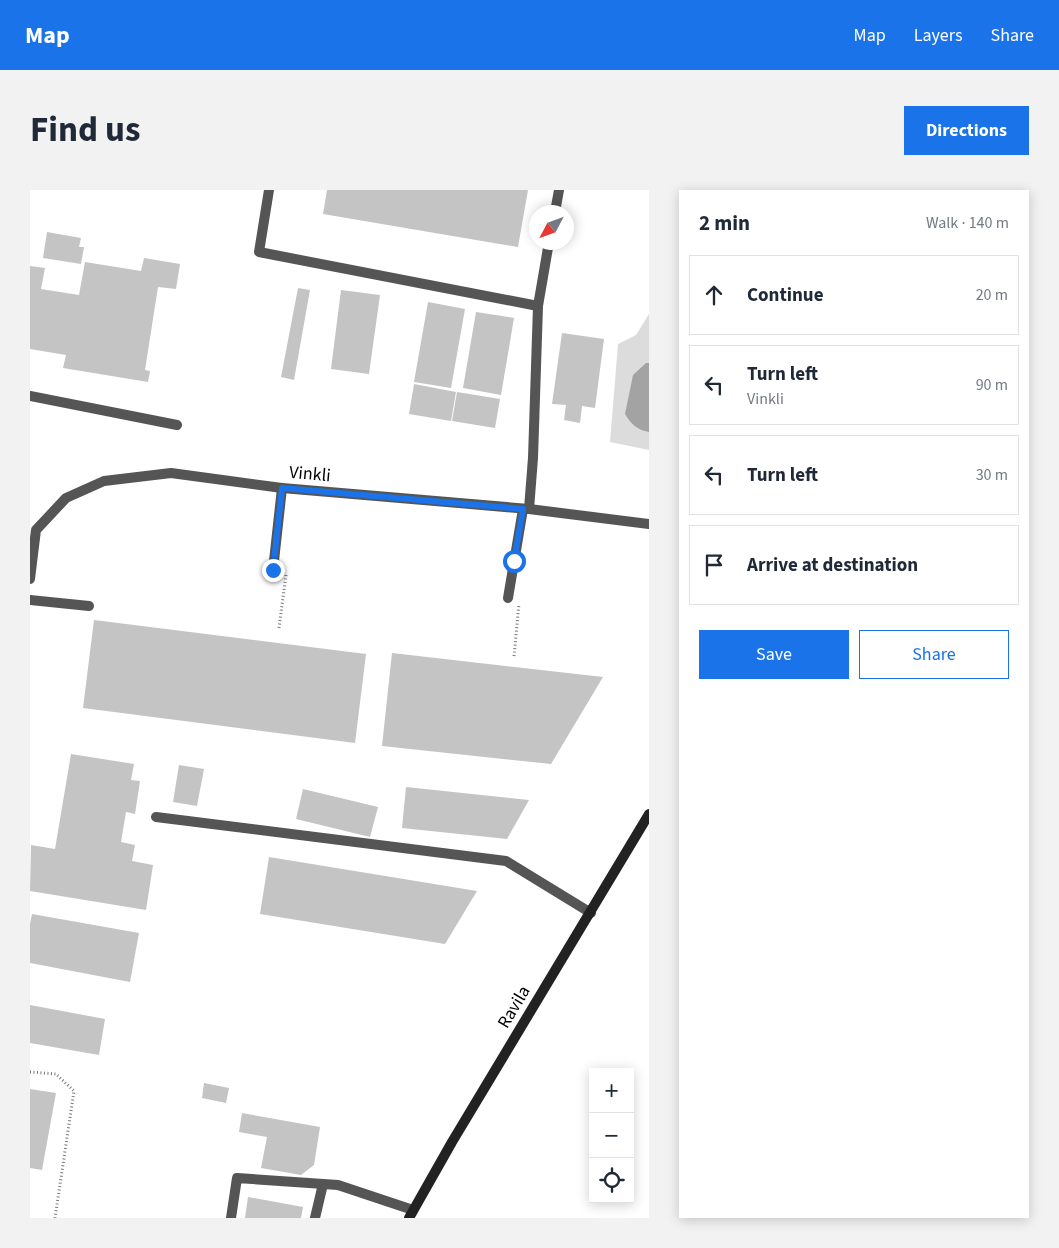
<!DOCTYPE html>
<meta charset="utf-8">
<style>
body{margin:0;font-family:"Source Sans 3",sans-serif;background:#f2f2f3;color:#1f2937}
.controls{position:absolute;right:15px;bottom:15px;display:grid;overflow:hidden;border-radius:0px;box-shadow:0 2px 12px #0003}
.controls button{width:45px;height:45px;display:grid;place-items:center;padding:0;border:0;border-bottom:1px solid #e0e1e3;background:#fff;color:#1f2937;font:25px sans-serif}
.compass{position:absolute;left:499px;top:15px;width:45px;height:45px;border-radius:50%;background:#fff;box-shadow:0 2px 12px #0003;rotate:229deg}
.stop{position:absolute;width:15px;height:15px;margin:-11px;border:4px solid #1a73e8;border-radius:50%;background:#fff}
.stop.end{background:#1a73e8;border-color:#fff;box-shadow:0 1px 5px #0008}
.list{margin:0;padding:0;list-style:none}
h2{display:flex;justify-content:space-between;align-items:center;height:65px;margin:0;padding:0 20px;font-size:21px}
h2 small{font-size:16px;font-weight:400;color:#747a83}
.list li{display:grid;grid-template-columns:32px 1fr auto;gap:15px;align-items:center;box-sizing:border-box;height:80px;margin:0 10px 10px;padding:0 10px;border:1px solid #e0e1e3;border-radius:0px}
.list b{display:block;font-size:19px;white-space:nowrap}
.list p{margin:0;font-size:16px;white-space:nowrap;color:#747a83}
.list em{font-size:16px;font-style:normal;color:#747a83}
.actions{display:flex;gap:10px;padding:15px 20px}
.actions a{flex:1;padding:11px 0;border:1px solid #1a73e8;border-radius:0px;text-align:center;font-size:18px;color:#1a73e8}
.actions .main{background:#1a73e8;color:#fff}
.icon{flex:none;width:28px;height:28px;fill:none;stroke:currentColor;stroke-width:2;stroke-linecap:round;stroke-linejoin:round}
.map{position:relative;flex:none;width:619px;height:1028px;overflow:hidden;border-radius:0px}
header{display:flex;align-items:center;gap:30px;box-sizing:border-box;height:70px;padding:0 25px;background:#1a73e8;color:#fff}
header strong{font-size:24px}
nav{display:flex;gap:28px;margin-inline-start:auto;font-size:18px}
.intro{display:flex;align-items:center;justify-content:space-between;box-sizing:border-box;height:120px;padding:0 30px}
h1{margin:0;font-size:35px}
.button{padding:12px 22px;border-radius:0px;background:#1a73e8;color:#fff;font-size:18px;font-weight:700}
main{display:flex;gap:30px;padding:0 30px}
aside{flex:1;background:#fff;border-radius:0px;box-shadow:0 2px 12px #0003}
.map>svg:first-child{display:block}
.green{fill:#dcdcdc}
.water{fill:#a3a3a3}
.building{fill:#c4c4c4}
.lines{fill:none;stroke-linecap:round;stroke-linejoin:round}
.path{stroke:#777;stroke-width:3;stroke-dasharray:1 2.5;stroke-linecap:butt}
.lane{stroke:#555;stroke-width:10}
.secondary{stroke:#222;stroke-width:10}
.route{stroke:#1a73e8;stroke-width:6}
.labels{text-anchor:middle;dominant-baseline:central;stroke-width:4;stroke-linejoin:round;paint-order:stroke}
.street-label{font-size:18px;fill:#000;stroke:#fff}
</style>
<header>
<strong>Map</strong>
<nav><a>Map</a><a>Layers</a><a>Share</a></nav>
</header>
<div class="intro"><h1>Find us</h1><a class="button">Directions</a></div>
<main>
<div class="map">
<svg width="619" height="1028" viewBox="0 0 619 1028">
<rect width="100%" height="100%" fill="#fff"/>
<path class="green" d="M619,124V260L580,252L588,154L606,145Z"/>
<path class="water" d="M616,173H619V242C607,240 601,234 595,224L603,185Z"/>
<g class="building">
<path d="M297,0H498L488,57L293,24Z"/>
<path d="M17,42L51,48L49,57H54L51,74L13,68Z"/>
<path d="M114,68L150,74L146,99L128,97L115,180L120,181L118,192L33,178L36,165L0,159V76L15,78L11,99L49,105L55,72L111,81Z"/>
<path d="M268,98L280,100L264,190L251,187Z"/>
<path d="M311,100L350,105L339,184L301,179Z"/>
<path d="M398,112L435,119L421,198L384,192Z"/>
<path d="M446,122L484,128L471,205L433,198Z"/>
<path d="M532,143L574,149L565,218L552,216L550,233L534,230L536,215L522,214Z"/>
<path d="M384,194L426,202L421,231L379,224Z"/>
<path d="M427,202L470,209L465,238L422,231Z"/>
<path d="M64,430L336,464L325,553L53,518Z"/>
<path d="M362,463L573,487L521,574L352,556Z"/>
<path d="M41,564L104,574L101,590L110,591L105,624L96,622L91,652L105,655L102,671L123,675L116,720L0,701L1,655L25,659Z"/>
<path d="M149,575L174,579L167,616L143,612Z"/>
<path d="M376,597L499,610L477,649L372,638Z"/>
<path d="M273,599L348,617L340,647L266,629Z"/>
<path d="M239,667L447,701L415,754L230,724Z"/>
<path d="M2,724L109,743L100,792L0,773V734Z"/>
<path d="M0,815L75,829L69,865L0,853Z"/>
<path d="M174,893L199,898L196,913L172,908Z"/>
<path d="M0,899L26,903L12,980L0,978Z"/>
<path d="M212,923L290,937L284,975L271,985L231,978L237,947L209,942Z"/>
<path d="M218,1007L273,1017L271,1028H215Z"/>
</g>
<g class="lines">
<g class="path">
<path d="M249,438L256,385"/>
<path d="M484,466L489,414"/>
<path d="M0,882L26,884L44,901L25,1028"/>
</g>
<g class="lane">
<path d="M239,0L229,62L508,116"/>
<path d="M525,22L529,0"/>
<path d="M0,206L147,235"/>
<path d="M499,319L503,268L508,116L519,52"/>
<path d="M243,380L252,298"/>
<path d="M0,389L6,340L36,308L74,291L141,283L252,298L499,319L619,334"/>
<path d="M478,408L493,319"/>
<path d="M0,410L59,416"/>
<path d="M126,627L476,671L561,723"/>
<path d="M201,1028L207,988L308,995L383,1020"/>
<path d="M285,1028L293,994"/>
</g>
<path class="secondary" d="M379,1028L422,952L619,624"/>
</g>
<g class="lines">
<path class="route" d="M243,380L252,298L493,319L484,371"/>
</g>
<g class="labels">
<g class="street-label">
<text transform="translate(280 284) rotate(5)">Vinkli</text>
<text transform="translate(484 817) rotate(-59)">Ravila</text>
</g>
</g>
</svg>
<div class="controls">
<button>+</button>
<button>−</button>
<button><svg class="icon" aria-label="locate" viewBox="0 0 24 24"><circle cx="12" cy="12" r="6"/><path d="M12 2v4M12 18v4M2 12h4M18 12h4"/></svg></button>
</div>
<svg class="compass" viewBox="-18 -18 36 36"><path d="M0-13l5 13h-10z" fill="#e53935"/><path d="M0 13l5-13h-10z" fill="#747a83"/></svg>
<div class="stop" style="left:484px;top:371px"></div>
<div class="stop end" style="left:243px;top:380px"></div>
</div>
<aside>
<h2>2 min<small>Walk · 140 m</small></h2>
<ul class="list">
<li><svg class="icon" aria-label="ahead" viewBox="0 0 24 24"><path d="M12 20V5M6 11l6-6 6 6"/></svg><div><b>Continue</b></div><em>20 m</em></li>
<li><svg class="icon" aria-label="left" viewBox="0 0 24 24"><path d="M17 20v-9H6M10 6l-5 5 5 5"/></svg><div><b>Turn left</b><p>Vinkli</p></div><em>90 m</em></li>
<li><svg class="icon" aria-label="left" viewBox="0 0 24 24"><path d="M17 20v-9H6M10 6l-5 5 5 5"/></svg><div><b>Turn left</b></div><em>30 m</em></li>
<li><svg class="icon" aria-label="arrive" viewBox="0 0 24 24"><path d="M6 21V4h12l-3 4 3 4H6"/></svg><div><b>Arrive at destination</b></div></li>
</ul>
<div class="actions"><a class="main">Save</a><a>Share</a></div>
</aside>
</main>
